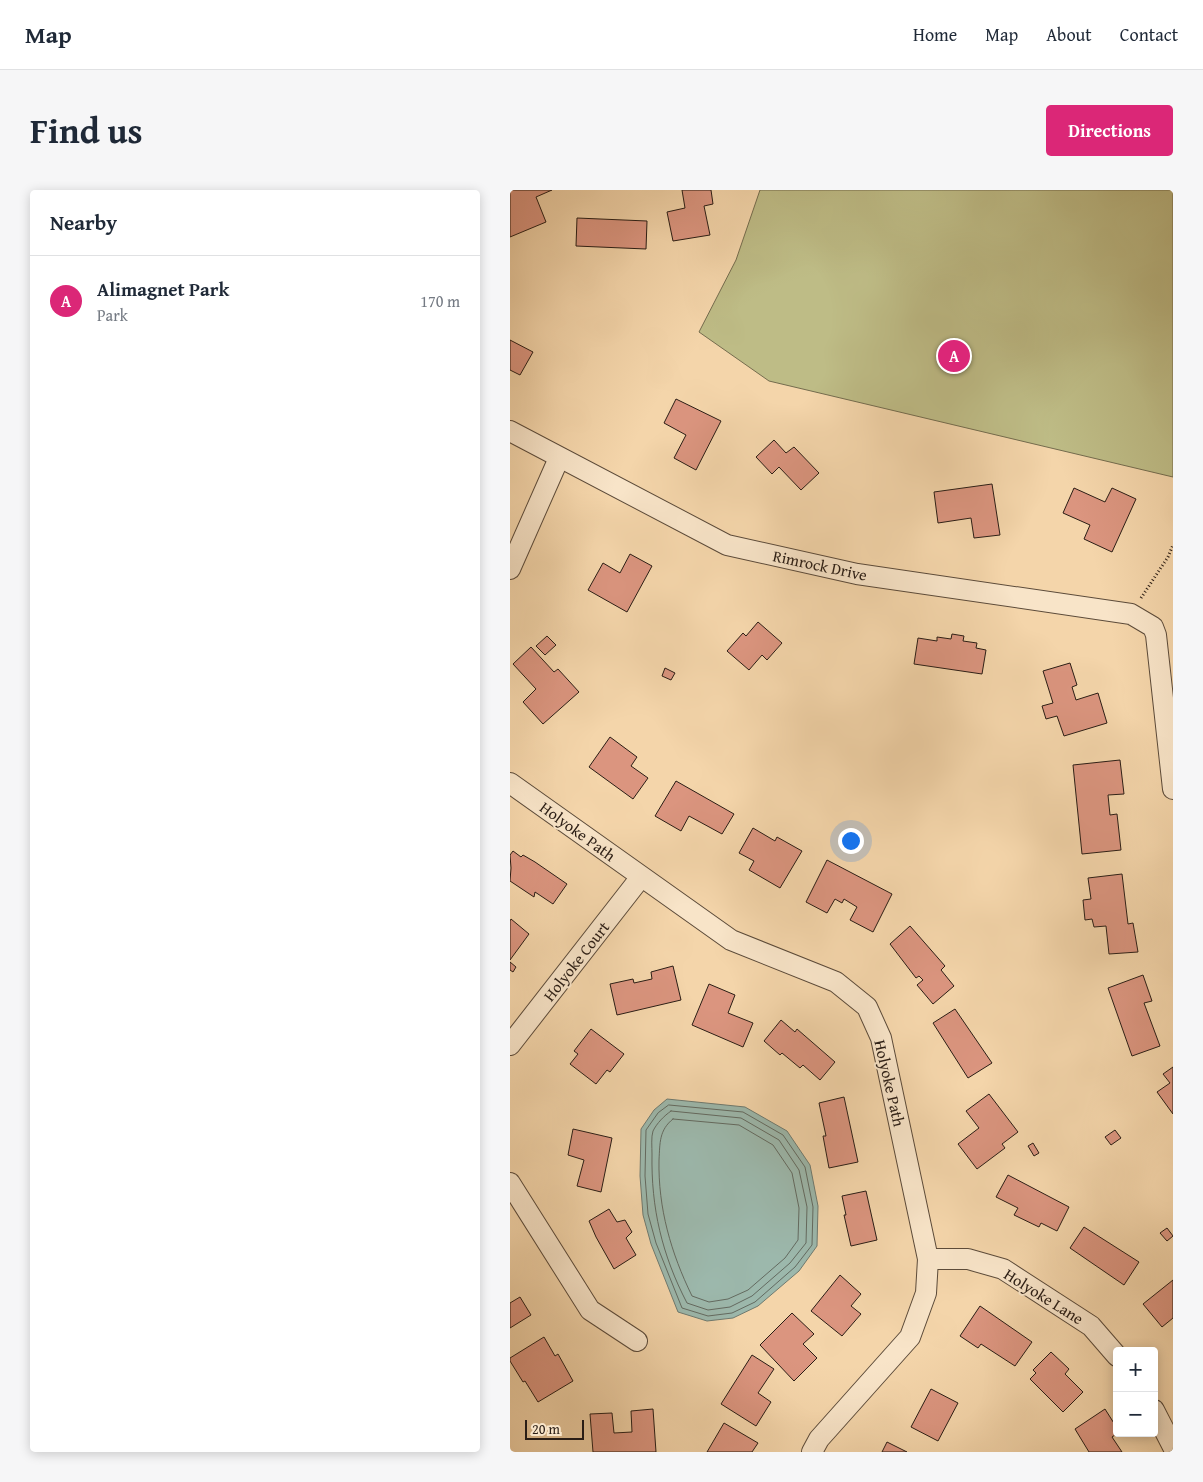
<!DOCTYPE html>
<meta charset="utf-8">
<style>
body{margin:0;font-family:"Gentium Book Plus",serif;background:#f6f6f7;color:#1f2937}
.controls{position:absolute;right:15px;bottom:15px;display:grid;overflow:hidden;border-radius:5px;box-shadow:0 2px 12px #0003}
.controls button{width:45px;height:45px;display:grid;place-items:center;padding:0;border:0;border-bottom:1px solid #e0e1e3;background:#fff;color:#1f2937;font:25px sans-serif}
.scale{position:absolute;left:15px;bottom:12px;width:59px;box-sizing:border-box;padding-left:5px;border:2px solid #2a1d15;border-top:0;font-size:14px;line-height:18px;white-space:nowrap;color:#2a1d15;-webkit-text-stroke:4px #f8e4c8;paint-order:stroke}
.you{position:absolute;left:340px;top:650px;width:18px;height:18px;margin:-12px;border:4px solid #fff;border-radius:50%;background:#1a73e8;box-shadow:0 0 0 8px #1a73e833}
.badge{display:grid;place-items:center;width:32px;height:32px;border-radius:50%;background:#db2777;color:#fff;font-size:16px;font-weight:700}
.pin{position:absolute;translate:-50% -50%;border:2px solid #fff;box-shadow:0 1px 5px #0006}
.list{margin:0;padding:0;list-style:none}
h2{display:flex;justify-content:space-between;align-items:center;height:65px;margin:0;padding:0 20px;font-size:21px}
h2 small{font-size:16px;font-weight:400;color:#747a83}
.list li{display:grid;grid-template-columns:32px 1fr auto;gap:15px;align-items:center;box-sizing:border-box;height:90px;padding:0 20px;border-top:1px solid #e0e1e3}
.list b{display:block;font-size:19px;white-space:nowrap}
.list p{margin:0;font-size:16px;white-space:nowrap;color:#747a83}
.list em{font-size:16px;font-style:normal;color:#747a83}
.map{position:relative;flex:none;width:663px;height:1262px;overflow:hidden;border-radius:5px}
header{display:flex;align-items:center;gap:30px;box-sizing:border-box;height:70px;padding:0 25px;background:#fff;border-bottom:1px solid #e0e1e3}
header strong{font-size:24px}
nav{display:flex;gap:28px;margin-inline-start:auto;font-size:18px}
.intro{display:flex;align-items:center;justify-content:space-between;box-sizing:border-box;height:120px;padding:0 30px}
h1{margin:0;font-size:35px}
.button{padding:12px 22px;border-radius:5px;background:#db2777;color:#fff;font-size:18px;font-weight:700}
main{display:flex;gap:30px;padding:0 30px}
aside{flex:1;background:#fff;border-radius:5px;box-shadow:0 2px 12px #0003}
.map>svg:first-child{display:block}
.green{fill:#bebc86;stroke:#746c4e}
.water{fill:#9cb8ac;stroke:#6e7a70}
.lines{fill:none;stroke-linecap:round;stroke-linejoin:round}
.shore{stroke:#636a60;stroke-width:1}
.building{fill:#db957f;stroke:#2a1d15}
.street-casing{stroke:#5c4b3a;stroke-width:22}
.path{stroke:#2a1d15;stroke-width:3;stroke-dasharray:1 2.5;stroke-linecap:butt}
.street{stroke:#f8e4c8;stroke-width:20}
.labels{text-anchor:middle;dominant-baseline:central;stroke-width:4;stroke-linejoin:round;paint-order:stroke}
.street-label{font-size:16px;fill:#2a1d15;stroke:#f8e4c8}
</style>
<header>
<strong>Map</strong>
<nav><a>Home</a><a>Map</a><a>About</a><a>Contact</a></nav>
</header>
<div class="intro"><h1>Find us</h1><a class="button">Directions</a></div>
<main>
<aside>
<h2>Nearby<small></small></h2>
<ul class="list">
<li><span class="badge">A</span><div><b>Alimagnet Park</b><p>Park</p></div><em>170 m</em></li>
</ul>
</aside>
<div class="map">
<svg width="663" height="1262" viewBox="0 0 663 1262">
<rect width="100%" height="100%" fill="#f4d5aa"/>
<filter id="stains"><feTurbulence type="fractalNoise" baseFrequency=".004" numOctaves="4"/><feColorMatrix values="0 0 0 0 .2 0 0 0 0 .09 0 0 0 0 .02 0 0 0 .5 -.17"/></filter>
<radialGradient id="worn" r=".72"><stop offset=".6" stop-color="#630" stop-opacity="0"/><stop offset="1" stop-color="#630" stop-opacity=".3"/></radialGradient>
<path class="green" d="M250,0H663V287L259,191L189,142L226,70Z"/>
<path class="water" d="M157,909L235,917L277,941L300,975L308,1016L307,1056L289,1081L248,1116L223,1128L197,1131L168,1122L141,1054L133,1025L130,986L131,939L144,920Z"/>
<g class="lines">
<g class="shore">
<path d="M159,915L233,922L273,945L295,977L303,1017L302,1055L285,1077L245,1112L222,1123L198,1126L172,1118L146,1053L138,1024L135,986L136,940L148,923Z"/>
<path d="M161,921L231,928L269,950L289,980L297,1017L296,1053L280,1073L242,1106L220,1117L198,1120L177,1113C152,1065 141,1018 142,964C142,957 141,947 143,941C147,933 154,926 161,921Z"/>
<path d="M163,929L229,935L263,955L282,983L289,1018L288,1050L275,1068L238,1100L218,1109L199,1112L182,1106C161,1063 148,1018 149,970C150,953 149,940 163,929Z"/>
</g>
</g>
<g class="building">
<path d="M0,0H42L26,7L36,32L0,47Z"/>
<path d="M172,0H201L203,14L194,16L200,45L163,51L157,22L175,18Z"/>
<path d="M67,28L137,31L136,59L66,56Z"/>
<path d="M0,150L23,162L10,185L0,180Z"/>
<path d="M166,209L211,231L186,280L164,268L176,245L154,233Z"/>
<path d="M264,250L276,263L284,257L309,283L291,300L269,277L262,284L246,267Z"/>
<path d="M482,294L490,345L464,348L461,328L428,333L424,302Z"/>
<path d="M564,298L595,312L602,298L626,309L602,362L574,349L580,335L553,323Z"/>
<path d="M120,364L142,376L117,422L78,400L93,373L110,383Z"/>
<path d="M248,432L272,453L257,470L252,465L239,480L217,461L233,443L236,446Z"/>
<path d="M442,444L454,446L453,451L467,453L466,458L476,460L472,484L404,474L408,448L427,451V447L441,449Z"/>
<path d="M37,446L46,455L35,465L26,456Z"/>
<path d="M21,457L44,482L48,479L69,502L33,534L13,512L26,499L3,474Z"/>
<path d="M560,473L567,495L562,497L566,510L588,503L597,533L554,546L547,526L536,529L532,516L543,513L533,481Z"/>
<path d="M155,478L165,483L161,490L152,486Z"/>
<path d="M100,547L127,567L121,576L138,588L123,609L79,577Z"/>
<path d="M610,570L614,604L598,605L600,625L607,624L611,660L572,664L563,575Z"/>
<path d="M166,591L224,624L212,644L179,626L171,641L145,626Z"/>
<path d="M243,638L265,651L267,647L292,661L270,698L239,680L244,671L229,663Z"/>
<path d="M3,661L11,667L13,665L25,672L57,694L43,714L25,702L24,707L0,691L1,678L0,665Z"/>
<path d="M317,670L382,704L363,742L340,730L347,717L334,709L332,713L325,709L317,723L296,712Z"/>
<path d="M612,684L618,734L623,733L628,762L599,764L596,736L584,737L582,729L575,730L573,710L581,709L578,688Z"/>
<path d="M1,729L19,744L0,770V731Z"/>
<path d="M400,736L435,776L431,780L444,796L423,814L407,795L413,790L409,786L406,788L380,754Z"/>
<path d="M0,772L6,777L3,782L0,780Z"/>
<path d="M163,776L171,810L107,825L100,794L123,789L124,793L142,789L141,782Z"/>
<path d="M633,785L642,811L634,813L650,856L622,866L598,798Z"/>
<path d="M199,794L225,805L218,823L243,833L233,857L182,835Z"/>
<path d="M445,819L482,873L458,888L423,833Z"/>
<path d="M271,830L285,842L287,839L325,872L310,890L293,875L290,878L272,863L270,865L254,851Z"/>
<path d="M81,839L114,864L100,882L97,880L86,894L60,874L68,864L64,861Z"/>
<path d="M663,877V924L647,902L660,893L653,884Z"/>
<path d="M479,904L508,942L492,954L495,958L467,979L448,954L469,938L456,921Z"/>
<path d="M334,907L348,972L319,978L313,946H316L309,913Z"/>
<path d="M63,939L102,948L91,1002L67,996L74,970L58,965Z"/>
<path d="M605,940L611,948L601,955L595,947Z"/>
<path d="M523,953L529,963L524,966L518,956Z"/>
<path d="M498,985L559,1017L547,1041L531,1033L529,1037L504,1025L508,1018L486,1007Z"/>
<path d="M356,1001L367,1050L341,1056L334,1025H336L332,1006Z"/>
<path d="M99,1019L107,1032L115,1030L122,1042L116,1048L126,1065L104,1079L86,1047L79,1031Z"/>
<path d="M574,1037L629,1072L614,1095L560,1058Z"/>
<path d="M657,1038L663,1046L657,1051L650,1043Z"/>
<path d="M330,1085L351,1104L341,1116L351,1124L332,1146L301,1121Z"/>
<path d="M663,1090V1128L652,1137L633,1114Z"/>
<path d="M10,1107L21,1125L0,1138V1113Z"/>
<path d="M470,1116L522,1152L505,1176L471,1154L468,1158L450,1146Z"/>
<path d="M282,1123L304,1144L293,1154L307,1168L284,1191L250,1155Z"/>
<path d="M34,1147L45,1166L48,1164L63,1191L28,1212L15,1191L13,1192L0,1171V1168Z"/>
<path d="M541,1162L559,1179L555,1184L573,1202L553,1222L520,1189L526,1183L523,1180Z"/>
<path d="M242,1165L264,1179L248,1203L261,1212L246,1236L211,1214Z"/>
<path d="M421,1199L448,1213L428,1251L401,1237Z"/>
<path d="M143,1219L146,1262H83L80,1224L102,1223L104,1243L122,1242L121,1221Z"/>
<path d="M595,1219L607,1238L608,1243L602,1247L612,1262H579L565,1239Z"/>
<path d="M214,1233L248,1253L242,1262H197Z"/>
<path d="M377,1252L397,1262H372Z"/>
</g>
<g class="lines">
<g class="street-casing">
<g id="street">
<path d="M0,241L217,355L347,384L621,424L643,437L646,445L663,599"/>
<path d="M0,379L49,268"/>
<path d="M0,593L221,750L326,792L357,817L371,848L418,1069L416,1103L400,1147L309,1249L302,1262"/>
<path d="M0,855L131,687"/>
<path d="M0,993L80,1120L127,1151"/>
<path d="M418,1069H458L493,1079L581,1136L607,1166"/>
<path d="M644,1220L663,1257"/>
</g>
</g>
<path class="path" d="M631,408L658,367L663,355"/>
<use href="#street" class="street"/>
</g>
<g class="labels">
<g class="street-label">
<text transform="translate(310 375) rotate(12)">Rimrock Drive</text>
<text transform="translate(68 641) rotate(36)">Holyoke Path</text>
<text transform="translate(66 771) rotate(-52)">Holyoke Court</text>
<text transform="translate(380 893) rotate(77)">Holyoke Path</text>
<text transform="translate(534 1106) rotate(32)">Holyoke Lane</text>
</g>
</g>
<rect width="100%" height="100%" filter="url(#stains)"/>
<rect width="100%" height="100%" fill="url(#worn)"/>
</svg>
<div class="controls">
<button>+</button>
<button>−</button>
</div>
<div class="scale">20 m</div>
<div class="you"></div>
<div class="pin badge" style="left:444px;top:166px">A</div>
</div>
</main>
